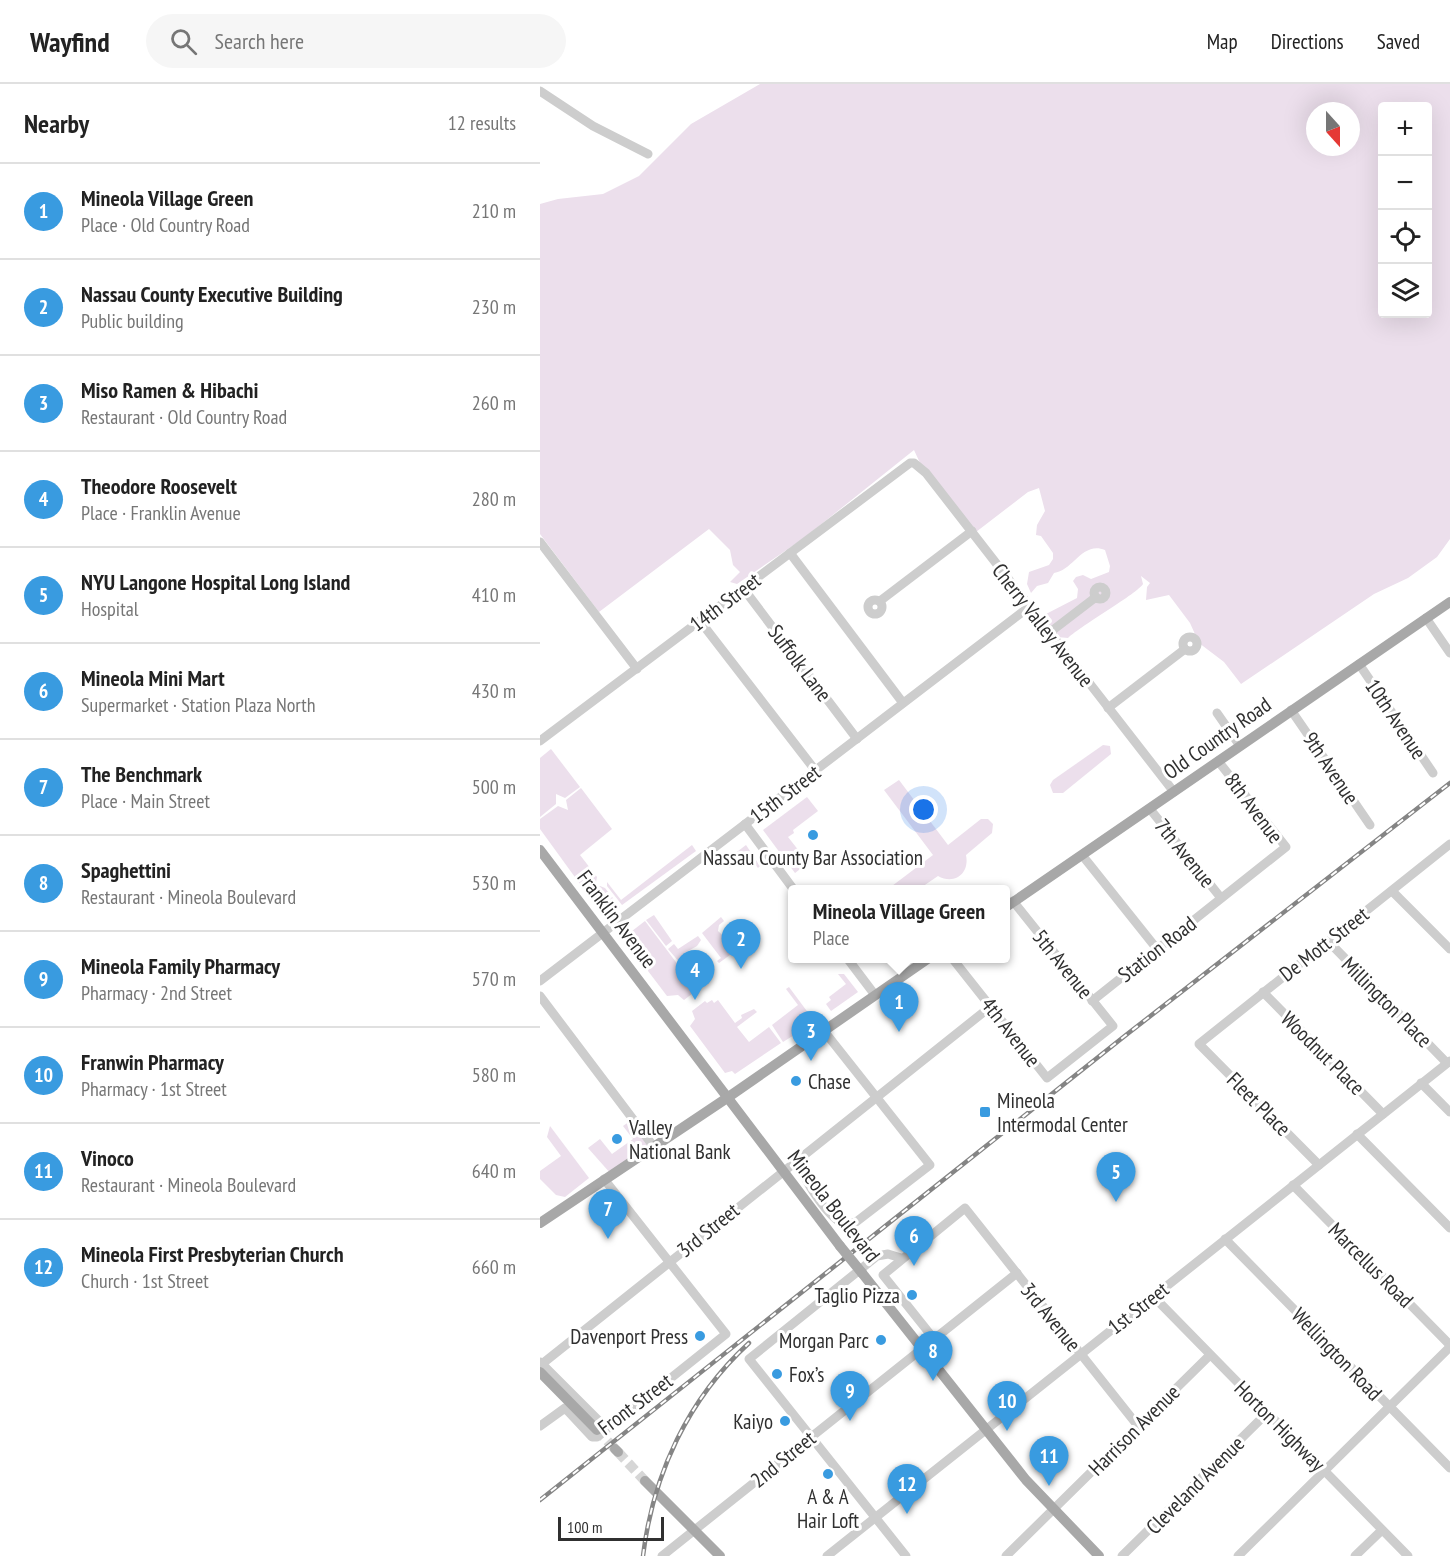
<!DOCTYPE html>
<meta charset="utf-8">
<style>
body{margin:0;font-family:"PT Sans Narrow",sans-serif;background:#f6f6f6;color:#222}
.controls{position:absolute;right:18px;top:18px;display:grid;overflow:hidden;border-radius:6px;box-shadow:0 6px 24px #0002}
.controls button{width:54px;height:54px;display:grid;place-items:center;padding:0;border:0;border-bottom:2px solid #e0e0e0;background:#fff;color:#222;font:30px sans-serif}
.compass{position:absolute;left:766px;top:18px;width:54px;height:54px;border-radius:50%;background:#fff;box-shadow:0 6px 24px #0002;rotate:159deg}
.scale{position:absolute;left:18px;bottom:15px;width:106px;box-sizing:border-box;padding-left:6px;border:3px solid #303030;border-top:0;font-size:16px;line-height:21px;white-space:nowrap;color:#303030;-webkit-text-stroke:4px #fff;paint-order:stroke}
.you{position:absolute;left:384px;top:726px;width:21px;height:21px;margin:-15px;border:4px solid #fff;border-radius:50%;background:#1a73e8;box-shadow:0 0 0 9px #1a73e833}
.badge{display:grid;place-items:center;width:39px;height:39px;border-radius:50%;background:#399be0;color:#fff;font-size:20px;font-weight:700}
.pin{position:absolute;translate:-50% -50px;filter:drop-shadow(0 2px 3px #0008)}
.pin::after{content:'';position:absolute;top:32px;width:21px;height:18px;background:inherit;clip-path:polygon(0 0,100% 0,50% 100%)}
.popup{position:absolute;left:248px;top:801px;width:222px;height:78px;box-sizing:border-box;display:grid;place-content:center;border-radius:6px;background:#fff;filter:drop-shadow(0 2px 4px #0005);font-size:20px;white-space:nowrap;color:#767676}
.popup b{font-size:22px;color:#222}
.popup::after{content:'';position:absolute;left:50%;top:100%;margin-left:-12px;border:12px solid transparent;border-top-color:#fff}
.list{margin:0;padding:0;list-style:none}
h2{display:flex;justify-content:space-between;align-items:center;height:78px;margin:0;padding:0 24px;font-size:26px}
h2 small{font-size:20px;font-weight:400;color:#767676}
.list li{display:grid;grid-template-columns:39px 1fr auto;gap:18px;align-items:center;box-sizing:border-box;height:96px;padding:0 24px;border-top:2px solid #e0e0e0}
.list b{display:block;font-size:22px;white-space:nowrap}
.list p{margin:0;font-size:20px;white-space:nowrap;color:#767676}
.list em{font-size:20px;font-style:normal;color:#767676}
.icon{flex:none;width:33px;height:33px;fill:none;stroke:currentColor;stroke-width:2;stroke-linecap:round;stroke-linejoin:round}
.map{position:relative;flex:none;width:910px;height:1472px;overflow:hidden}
header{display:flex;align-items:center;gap:36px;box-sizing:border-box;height:84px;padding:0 30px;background:#fff;border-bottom:2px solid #e0e0e0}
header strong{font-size:28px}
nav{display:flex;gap:33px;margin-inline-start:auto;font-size:21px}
.search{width:420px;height:54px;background:#f6f6f6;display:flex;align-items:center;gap:15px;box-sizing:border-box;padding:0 21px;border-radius:33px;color:#767676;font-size:22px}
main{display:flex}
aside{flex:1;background:#fff}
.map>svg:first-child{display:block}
.green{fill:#ecdfec;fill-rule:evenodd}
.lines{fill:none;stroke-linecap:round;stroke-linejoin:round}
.major-tunnel{stroke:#d6d6d6;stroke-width:10;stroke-dasharray:10 5;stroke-linecap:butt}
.minor{stroke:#cdcdcd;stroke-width:9}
.major{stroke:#a8a8a8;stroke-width:10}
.rail-casing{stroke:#858585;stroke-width:4.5}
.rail{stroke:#fff;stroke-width:2;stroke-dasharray:7;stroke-linecap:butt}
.major-bridge{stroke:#a8a8a8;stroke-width:10}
.poi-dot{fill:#399be0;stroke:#fff;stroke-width:2}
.labels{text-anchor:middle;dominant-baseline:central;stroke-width:6;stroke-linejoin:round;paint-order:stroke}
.street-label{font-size:21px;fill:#303030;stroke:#fff}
.poi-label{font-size:21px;fill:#303030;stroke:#fff;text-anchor:start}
</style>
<header>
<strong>Wayfind</strong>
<div class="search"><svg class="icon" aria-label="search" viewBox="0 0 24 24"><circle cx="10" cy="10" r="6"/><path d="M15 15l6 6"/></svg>Search here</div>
<nav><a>Map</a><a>Directions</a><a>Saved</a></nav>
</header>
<main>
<aside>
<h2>Nearby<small>12 results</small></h2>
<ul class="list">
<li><span class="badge">1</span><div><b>Mineola Village Green</b><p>Place · Old Country Road</p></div><em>210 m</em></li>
<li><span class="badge">2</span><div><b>Nassau County Executive Building</b><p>Public building</p></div><em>230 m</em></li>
<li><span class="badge">3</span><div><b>Miso Ramen &amp; Hibachi</b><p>Restaurant · Old Country Road</p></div><em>260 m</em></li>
<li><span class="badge">4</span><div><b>Theodore Roosevelt</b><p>Place · Franklin Avenue</p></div><em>280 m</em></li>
<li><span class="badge">5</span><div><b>NYU Langone Hospital Long Island</b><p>Hospital</p></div><em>410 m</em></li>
<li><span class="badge">6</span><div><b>Mineola Mini Mart</b><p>Supermarket · Station Plaza North</p></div><em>430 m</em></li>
<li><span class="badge">7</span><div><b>The Benchmark</b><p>Place · Main Street</p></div><em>500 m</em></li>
<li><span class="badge">8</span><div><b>Spaghettini</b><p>Restaurant · Mineola Boulevard</p></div><em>530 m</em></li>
<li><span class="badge">9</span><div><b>Mineola Family Pharmacy</b><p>Pharmacy · 2nd Street</p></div><em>570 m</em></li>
<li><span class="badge">10</span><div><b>Franwin Pharmacy</b><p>Pharmacy · 1st Street</p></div><em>580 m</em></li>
<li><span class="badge">11</span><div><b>Vinoco</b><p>Restaurant · Mineola Boulevard</p></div><em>640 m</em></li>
<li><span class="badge">12</span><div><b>Mineola First Presbyterian Church</b><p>Church · 1st Street</p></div><em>660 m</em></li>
</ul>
</aside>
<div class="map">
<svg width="910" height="1472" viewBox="0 0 910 1472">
<rect width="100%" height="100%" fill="#fff"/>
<g class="green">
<path d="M220,0H910V455L897,473L868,494L834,510L701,600L684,578L659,559L650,539L629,511L606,516L607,503L610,499L601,492L603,500C598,509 542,541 528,554L517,553L506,538V530L537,514L538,505L533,497L536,493L543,491L551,495L569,488L570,482L565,466C542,457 533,487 514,489L508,499L497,502L491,509L487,500L489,488L509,481L513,475V469L501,452L496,451L497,441L505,427L499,404L488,408L436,448L380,379L374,366L264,454L197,500L190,498L200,488L193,481L190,466L169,445L59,528L0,450V120L18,115L63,110L99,92L151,40ZM842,22H888V230H842ZM775,27H811V63H775Z"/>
<path d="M563,661L570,662L571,670L523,709H513L510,701L513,696Z"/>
<path d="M11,665L40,703L25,714L16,710V720L0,733V674Z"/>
<path d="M359,696L408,761L441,735H448L453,740L452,749L426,771C430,790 414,801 398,792L379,805H348L393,771L344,706Z"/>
<path d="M41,704L72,745L40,771L57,793L56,798L45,807L0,745V735L18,722L28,726L26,716Z"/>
<path d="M267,713L278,727L253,746L254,749L248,753L263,772L258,776L264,782L255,789L223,746Z"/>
<path d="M152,761L156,767L82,821L67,802V798L81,816Z"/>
<path d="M206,761L220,782L218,784L207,770L190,784L185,777Z"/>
<path d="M60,802L65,804L80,823L66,834L49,811Z"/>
<path d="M114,831L132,857L126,862L106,836Z"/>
<path d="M181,833L184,837L179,841L178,847L194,862L191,865L194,868L179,879L177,877L181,874L162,849Z"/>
<path d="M105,837L157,906L144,916L138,911L127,912L83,854Z"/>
<path d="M158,852L161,856L157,862L143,870L157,891L153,894L128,865L134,860L138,865Z"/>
<path d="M298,890H304L318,908L291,927L286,920L291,916L289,913L306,900Z"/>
<path d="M249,903L275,938L243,958L232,941L258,921L246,905Z"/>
<path d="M172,916L174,919L178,916L195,939L202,934L201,931L214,925L217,928L197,943L209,958L229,943L241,959L195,990L192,987L185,989L150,942L155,935L152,927L165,917L167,919Z"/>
<path d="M93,1035L114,1063L71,1090L48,1064L60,1055L72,1070L93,1055L83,1042Z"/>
<path d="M10,1042L49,1094L25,1113L16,1111L0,1095V1087L21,1072L7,1053Z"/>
</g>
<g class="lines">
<g class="major-tunnel">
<path d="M57,1346L75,1365"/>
<path d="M78,1368L105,1397"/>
</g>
<g class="minor">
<path d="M0,7L53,42L108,70"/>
<path d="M0,458L97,585"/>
<path d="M250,469L363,619"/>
<circle cx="560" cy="509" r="6"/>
<path d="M203,504L317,655"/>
<circle cx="335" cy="523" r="7"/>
<path d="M340,517L432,447"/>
<path d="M886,534L910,569"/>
<path d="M160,537L275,686"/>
<path d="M509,549L556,513"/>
<circle cx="650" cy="560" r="7"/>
<path d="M819,580L893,689"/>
<path d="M568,624L645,565"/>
<path d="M751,626L830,741"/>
<path d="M677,629L700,662"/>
<path d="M0,657L370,379H374L386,389L634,708"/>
<path d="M610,725L681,814"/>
<path d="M205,740L254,806"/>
<path d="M542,771L617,865"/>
<path d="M852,807L910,865"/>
<path d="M788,857L907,979"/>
<path d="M307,874L335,911"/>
<path d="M412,874L507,994L573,942L473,817"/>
<path d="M0,897L489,523"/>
<path d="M723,908L843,1030"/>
<path d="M0,912L114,1063"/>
<path d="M552,917L746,763L678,677"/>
<path d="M881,999L910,1028"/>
<path d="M817,1050L910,1144"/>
<path d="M259,1076C262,1094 288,1135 306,1141L316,1138L390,1081L284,947"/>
<path d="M779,1081L659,960L910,760"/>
<path d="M753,1101L910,1261"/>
<path d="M685,1155L910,1384"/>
<path d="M361,1174L348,1170L337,1172L209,1275L366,1472"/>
<path d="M613,1212L868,1472"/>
<path d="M394,1255L343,1191L425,1124L598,1342"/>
<path d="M0,1278L67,1345"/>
<path d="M2,1280L450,923"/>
<path d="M0,1342L25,1324L52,1353H57L186,1250L64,1095"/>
<path d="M122,1472L477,1189"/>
<path d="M287,1472L910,977"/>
<path d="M466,1472L670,1271"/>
<path d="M582,1472L727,1329"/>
<path d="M698,1472L910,1263"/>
<path d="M815,1472L842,1446"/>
</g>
<g class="major">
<path d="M0,766L300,1162"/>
<path d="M466,823L910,518"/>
<path d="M0,1139L187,1014L389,874"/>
<path d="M322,1189L486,1396L559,1472"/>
<path d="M0,1288L57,1346"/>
<path d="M75,1365L78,1368"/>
<path d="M105,1397L180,1472"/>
</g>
<g class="rail-casing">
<g id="rail">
<path d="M0,1416L586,951L910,699"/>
<path d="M103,1472C113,1390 148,1315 209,1259"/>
</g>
</g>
<use href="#rail" class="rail"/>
<path class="major-bridge" d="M300,1162L322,1189"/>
</g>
<g class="poi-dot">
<circle cx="273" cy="751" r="6"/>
<circle cx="256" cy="997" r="6"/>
<rect x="439" y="1022" width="12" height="12" rx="3"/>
<circle cx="77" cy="1055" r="6"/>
<circle cx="372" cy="1211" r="6"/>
<circle cx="160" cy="1252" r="6"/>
<circle cx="341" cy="1256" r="6"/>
<circle cx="237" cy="1290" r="6"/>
<circle cx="245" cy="1337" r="6"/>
<circle cx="288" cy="1390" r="6"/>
</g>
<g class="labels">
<g class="street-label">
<text transform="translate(185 518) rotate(-37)">14th Street</text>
<text transform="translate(503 541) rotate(52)">Cherry Valley Avenue</text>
<text transform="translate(260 579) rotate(53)">Suffolk Lane</text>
<text transform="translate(856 635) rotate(56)">10th Avenue</text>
<text transform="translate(677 654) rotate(-35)">Old Country Road</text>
<text transform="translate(791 684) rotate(56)">9th Avenue</text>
<text transform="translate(245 710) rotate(-37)">15th Street</text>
<text transform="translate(714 724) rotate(53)">8th Avenue</text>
<text transform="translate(645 769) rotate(51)">7th Avenue</text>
<text transform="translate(77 835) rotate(53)">Franklin Avenue</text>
<text transform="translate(784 860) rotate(-38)">De Mott Street</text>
<text transform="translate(617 865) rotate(-38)">Station Road</text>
<text transform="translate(523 880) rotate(51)">5th Avenue</text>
<text transform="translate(847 918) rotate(45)">Millington Place</text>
<text transform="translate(471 948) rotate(52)">4th Avenue</text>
<text transform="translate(783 969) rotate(45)">Woodnut Place</text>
<text transform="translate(719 1020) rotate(45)">Fleet Place</text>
<text transform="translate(294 1122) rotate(52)">Mineola Boulevard</text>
<text transform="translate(168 1146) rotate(-39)">3rd Street</text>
<text transform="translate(831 1181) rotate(45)">Marcellus Road</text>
<text transform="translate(598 1224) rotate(-38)">1st Street</text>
<text transform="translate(511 1233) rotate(51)">3rd Avenue</text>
<text transform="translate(797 1270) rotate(46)">Wellington Road</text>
<text transform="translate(95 1320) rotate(-37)">Front Street</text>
<text transform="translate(740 1342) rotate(45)">Horton Highway</text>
<text transform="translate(594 1346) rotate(-45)">Harrison Avenue</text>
<text transform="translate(243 1375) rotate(-39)">2nd Street</text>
<text transform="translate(655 1401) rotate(-45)">Cleveland Avenue</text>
</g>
<g class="poi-label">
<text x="273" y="773" text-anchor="middle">Nassau County Bar Association</text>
<text x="268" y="997">Chase</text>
<text x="457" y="1016">Mineola<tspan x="457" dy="24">Intermodal Center</tspan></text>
<text x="89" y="1043">Valley<tspan x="89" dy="24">National Bank</tspan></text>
<text x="360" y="1211" text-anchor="end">Taglio Pizza</text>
<text x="148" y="1252" text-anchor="end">Davenport Press</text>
<text x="329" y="1256" text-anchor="end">Morgan Parc</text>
<text x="249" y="1290">Fox’s</text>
<text x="233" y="1337" text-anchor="end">Kaiyo</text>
<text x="288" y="1412" text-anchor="middle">A &amp; A<tspan x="288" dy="24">Hair Loft</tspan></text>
</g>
</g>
</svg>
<div class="controls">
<button>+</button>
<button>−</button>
<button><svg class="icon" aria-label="locate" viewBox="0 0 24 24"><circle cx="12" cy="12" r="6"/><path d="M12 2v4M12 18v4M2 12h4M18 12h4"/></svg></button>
<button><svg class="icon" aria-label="layers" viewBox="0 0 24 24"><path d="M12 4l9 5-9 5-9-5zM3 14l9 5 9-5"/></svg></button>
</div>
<svg class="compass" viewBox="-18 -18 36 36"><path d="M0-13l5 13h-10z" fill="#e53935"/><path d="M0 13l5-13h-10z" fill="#767676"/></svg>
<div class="scale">100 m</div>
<div class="you"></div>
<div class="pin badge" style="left:359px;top:948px">1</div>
<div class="popup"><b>Mineola Village Green</b>Place</div>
<div class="pin badge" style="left:201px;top:885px">2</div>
<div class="pin badge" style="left:271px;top:977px">3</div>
<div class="pin badge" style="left:155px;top:916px">4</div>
<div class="pin badge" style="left:576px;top:1118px">5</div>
<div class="pin badge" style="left:374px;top:1182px">6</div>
<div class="pin badge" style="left:68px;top:1155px">7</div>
<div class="pin badge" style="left:393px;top:1297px">8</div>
<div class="pin badge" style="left:310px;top:1337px">9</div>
<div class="pin badge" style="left:467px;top:1347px">10</div>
<div class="pin badge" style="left:509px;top:1402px">11</div>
<div class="pin badge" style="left:367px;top:1430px">12</div>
</div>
</main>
